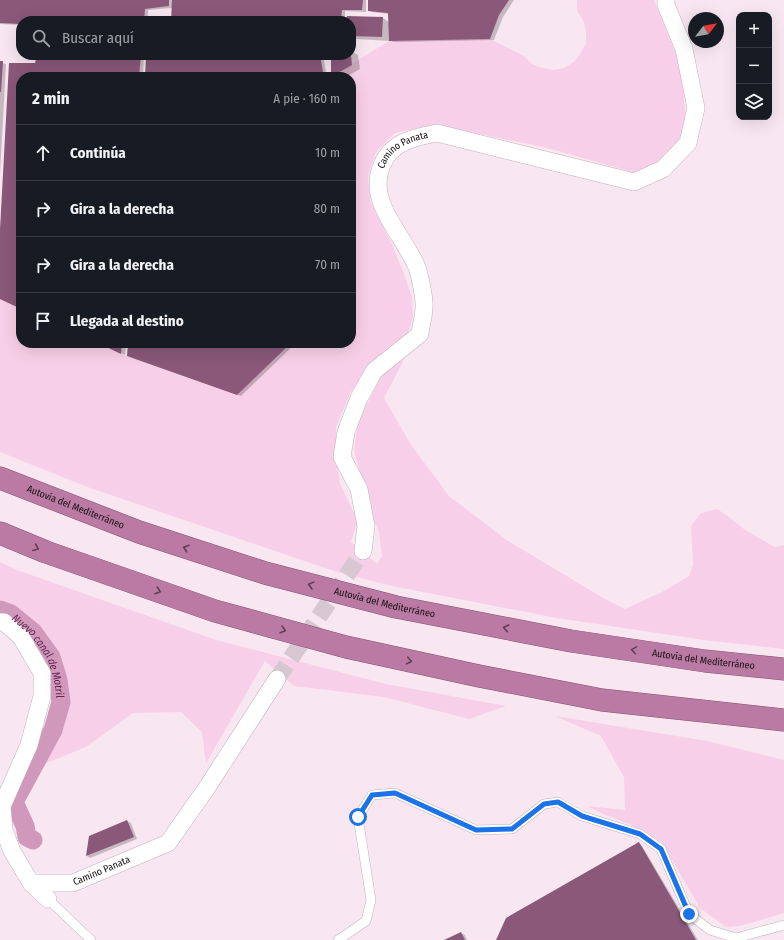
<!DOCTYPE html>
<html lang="es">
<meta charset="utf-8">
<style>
body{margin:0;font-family:"Fira Sans Condensed",sans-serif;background:#242831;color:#f1f3f6}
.controls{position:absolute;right:12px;top:12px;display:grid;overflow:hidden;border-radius:8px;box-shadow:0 4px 16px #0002}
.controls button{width:36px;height:36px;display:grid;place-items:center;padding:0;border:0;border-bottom:1px solid #363941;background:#171b24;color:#f1f3f6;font:20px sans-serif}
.compass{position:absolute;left:688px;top:12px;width:36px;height:36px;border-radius:50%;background:#171b24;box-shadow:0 4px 16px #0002;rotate:59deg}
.stop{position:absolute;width:12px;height:12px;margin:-9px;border:3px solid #1a73e8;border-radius:50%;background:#fff}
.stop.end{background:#1a73e8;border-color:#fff;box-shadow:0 1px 4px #0008}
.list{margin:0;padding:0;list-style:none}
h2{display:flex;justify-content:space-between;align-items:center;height:52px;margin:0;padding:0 16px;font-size:17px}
h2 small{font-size:13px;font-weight:400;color:#9ea1a6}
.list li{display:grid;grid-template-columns:26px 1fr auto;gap:12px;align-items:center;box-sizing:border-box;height:56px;padding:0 16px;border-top:1px solid #363941}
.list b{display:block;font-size:15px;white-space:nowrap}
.list em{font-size:13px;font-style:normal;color:#9ea1a6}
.icon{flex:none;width:22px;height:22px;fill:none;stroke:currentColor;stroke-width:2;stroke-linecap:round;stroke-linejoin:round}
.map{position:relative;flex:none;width:784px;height:940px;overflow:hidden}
.search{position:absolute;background:#171b24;box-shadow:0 4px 16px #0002;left:16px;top:16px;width:340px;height:44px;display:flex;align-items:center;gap:10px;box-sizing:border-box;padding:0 14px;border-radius:16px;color:#9ea1a6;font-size:15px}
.panel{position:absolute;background:#171b24;box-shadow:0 4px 16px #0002;left:16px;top:72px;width:340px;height:276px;border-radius:16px}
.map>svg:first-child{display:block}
.green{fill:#f8cfe8}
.shadow{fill:#0003}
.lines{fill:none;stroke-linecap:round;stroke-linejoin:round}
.canal{stroke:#d099bc;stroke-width:19}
.building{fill:#8a5879}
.minor-tunnel{stroke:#d6c7d0;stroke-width:17;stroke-dasharray:17 8;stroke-linecap:butt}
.service-casing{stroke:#c1b1bb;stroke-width:10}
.minor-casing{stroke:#c1b1bb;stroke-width:18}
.motorway-casing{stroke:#815572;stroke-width:23}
.service{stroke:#fff;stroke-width:9}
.minor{stroke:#fff;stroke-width:17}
.motorway{stroke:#ba7aa4;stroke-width:22}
.oneway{stroke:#604055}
.route{stroke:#1a73e8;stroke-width:5}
.labels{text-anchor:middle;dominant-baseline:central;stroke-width:3;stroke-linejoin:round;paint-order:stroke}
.street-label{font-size:10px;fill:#161114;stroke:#fff}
.water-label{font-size:11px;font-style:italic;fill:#652452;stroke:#fff}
</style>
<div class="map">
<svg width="784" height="940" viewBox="0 0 784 940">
<rect width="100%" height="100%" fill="#f8e7f1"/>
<g class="green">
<path d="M577,0H654L682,70L686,125L682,141L661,164L636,173L544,147L450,128L423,127L395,133L376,152L368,176L371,203L391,242L404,274L412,297L413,317L408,333L373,361L351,392L336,427V458L340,484L358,521L351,542L377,564L382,556L379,532L370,511L354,450L358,422L379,380L389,367L404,360L384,398L411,445L449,496L508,541L605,599L625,609L662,592L689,576L693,565L691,526L701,513L717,509L729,517L745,530L775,547L784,545V649L704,640L557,618L392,586L337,572L90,488L0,452V299L21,309V343H98L127,356L237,395L291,343H351V77H331L389,41L490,39L524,56L532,64L542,68L553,70L564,68L574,62L581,53L586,43V31L583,20L577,11Z"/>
<path d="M0,562L17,570L216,640L386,684L506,706L469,719L384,697L294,686L265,661L206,763L202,732L181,712L133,713L86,747L42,765L26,774L41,745L55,709L56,692L49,661L32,636L4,613H0Z"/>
<path d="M555,716L707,741L784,760V913L740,926L726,927L700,908L662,843L629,824L603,814L587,806L625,810L624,777L601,736Z"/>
</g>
<g class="shadow">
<path d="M0,0H366V12L345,11V21H172V8L148,10V21H21V25L0,24Z"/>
<path d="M369,0H514L503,17L494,40L394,42L391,41L355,39L351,37V21H347L348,17L383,18L389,22V14L372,12L369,10Z"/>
<path d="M351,51L358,55L360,69L346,77H332V55H351Z"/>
<path d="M38,55H144L143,77H21V308L0,299V247L10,64H36Z"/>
<path d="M147,55H323L327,77H146Z"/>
<path d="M0,62L6,64L0,175Z"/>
<path d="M99,343H126L125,355Z"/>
<path d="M129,343H296L241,396L132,358Z"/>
<path d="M127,821L131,823L137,839L90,858L87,856Z"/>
<path d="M639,844L642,846L698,940H498Z"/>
<path d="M461,933L465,935L467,940H447Z"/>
</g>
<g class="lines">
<path class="canal" id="s1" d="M0,610L11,614L33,632L51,657L58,680L61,702L53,730L14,802L25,826L27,837L33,840"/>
</g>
<g class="building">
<path d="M0,0H169V6L145,9L144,21H21V24L0,23Z"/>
<path d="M172,0H363L362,10H342L341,21H171Z"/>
<path d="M368,0H509L499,15L490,39L389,41L388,13L368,11Z"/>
<path d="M347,16L383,17L382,37L351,36V21H346Z"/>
<path d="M37,55H141L139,77H21V309L0,299V229L9,63H35Z"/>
<path d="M146,55H320L324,77H145Z"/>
<path d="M331,55H351L352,65L331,77Z"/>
<path d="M0,61H3L1,92H0Z"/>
<path d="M98,343H122L121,354Z"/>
<path d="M128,343H291L237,395L127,356Z"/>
<path d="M127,820L134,837L86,856L89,836Z"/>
<path d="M639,842L696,940H496L506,918Z"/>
<path d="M461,932L465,940H444Z"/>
</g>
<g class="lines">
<path class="minor-tunnel" d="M277,679L363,551"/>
<g class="service-casing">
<g id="service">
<path d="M48,899L91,940"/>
<path d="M338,940L366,921L371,900L358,817L372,795L395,793L476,830L512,829L544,804L558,802L582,816L640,834L661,849L689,914L710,930L736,938L784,925"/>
</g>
</g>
<g class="minor-casing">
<g id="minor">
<path id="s2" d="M363,551L366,526L359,489L342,457L346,432L359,398L374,371L420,334C421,324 425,313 424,303C424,296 419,271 416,265C402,233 366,201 382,165C391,142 415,137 437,133L634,182L663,169L688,143L696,108L684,49L666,5V0"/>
<path d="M0,622H4L21,637L42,673V696L29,745L2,806L4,830L12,851L31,883L48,899"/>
<path id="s3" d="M31,883H73L168,843L208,786L277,679"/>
</g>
</g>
<g class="motorway-casing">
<g id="motorway">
<path id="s4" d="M0,478L139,532L265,573L396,607L571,641L705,661L784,669"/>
<path d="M0,533L46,552L215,611L346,647L479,676L602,700L784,720"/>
</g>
</g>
<use href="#service" class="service"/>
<use href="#minor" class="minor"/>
<use href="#motorway" class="motorway"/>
</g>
<defs><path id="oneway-chevron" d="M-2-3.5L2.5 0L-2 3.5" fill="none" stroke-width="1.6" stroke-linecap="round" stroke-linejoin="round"/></defs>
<g class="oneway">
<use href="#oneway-chevron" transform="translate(36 548) rotate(23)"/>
<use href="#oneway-chevron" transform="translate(186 548) rotate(-162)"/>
<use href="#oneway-chevron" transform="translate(311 585) rotate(-165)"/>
<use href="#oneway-chevron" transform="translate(158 591) rotate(19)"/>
<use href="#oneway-chevron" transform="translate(506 628) rotate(-169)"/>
<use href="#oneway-chevron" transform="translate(283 630) rotate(16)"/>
<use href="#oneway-chevron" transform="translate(634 650) rotate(-171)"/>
<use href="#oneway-chevron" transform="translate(409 661) rotate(12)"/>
</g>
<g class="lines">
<path class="route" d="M358,817L372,795L395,793L476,830L512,829L544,804L558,802L582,816L640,834L661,849L689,914"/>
</g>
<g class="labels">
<g class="street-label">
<text stroke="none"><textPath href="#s2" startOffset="458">Camino Panata</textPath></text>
<text stroke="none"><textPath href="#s4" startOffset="81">Autovía del Mediterráneo</textPath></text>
<text stroke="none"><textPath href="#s4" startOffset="405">Autovía del Mediterráneo</textPath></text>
<text stroke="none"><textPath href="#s4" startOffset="729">Autovía del Mediterráneo</textPath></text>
<text stroke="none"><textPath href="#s3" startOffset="73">Camino Panata</textPath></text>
</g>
<g class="water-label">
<text stroke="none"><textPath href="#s1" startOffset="64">Nuevo canal de Motril</textPath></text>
</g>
</g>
</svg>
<div class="controls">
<button>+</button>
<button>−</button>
<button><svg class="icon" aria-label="layers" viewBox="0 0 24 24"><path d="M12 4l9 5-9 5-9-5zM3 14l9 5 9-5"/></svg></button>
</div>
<svg class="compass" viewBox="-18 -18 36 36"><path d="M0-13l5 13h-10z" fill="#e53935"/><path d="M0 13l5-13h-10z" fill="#9ea1a6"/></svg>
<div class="stop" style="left:358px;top:817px"></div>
<div class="stop end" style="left:689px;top:914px"></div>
<div class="search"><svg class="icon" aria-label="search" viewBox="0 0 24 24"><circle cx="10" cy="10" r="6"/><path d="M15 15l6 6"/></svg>Buscar aquí</div>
<section class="panel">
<h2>2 min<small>A pie · 160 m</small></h2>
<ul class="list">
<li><svg class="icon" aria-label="ahead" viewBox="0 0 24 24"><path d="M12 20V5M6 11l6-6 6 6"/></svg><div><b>Continúa</b></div><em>10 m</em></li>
<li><svg class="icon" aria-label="right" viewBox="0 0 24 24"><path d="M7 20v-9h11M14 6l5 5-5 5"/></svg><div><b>Gira a la derecha</b></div><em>80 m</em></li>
<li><svg class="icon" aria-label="right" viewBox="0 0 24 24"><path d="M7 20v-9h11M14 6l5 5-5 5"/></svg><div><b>Gira a la derecha</b></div><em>70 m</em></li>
<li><svg class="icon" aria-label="arrive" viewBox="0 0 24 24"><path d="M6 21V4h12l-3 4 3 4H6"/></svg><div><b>Llegada al destino</b></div></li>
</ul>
</section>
</div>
